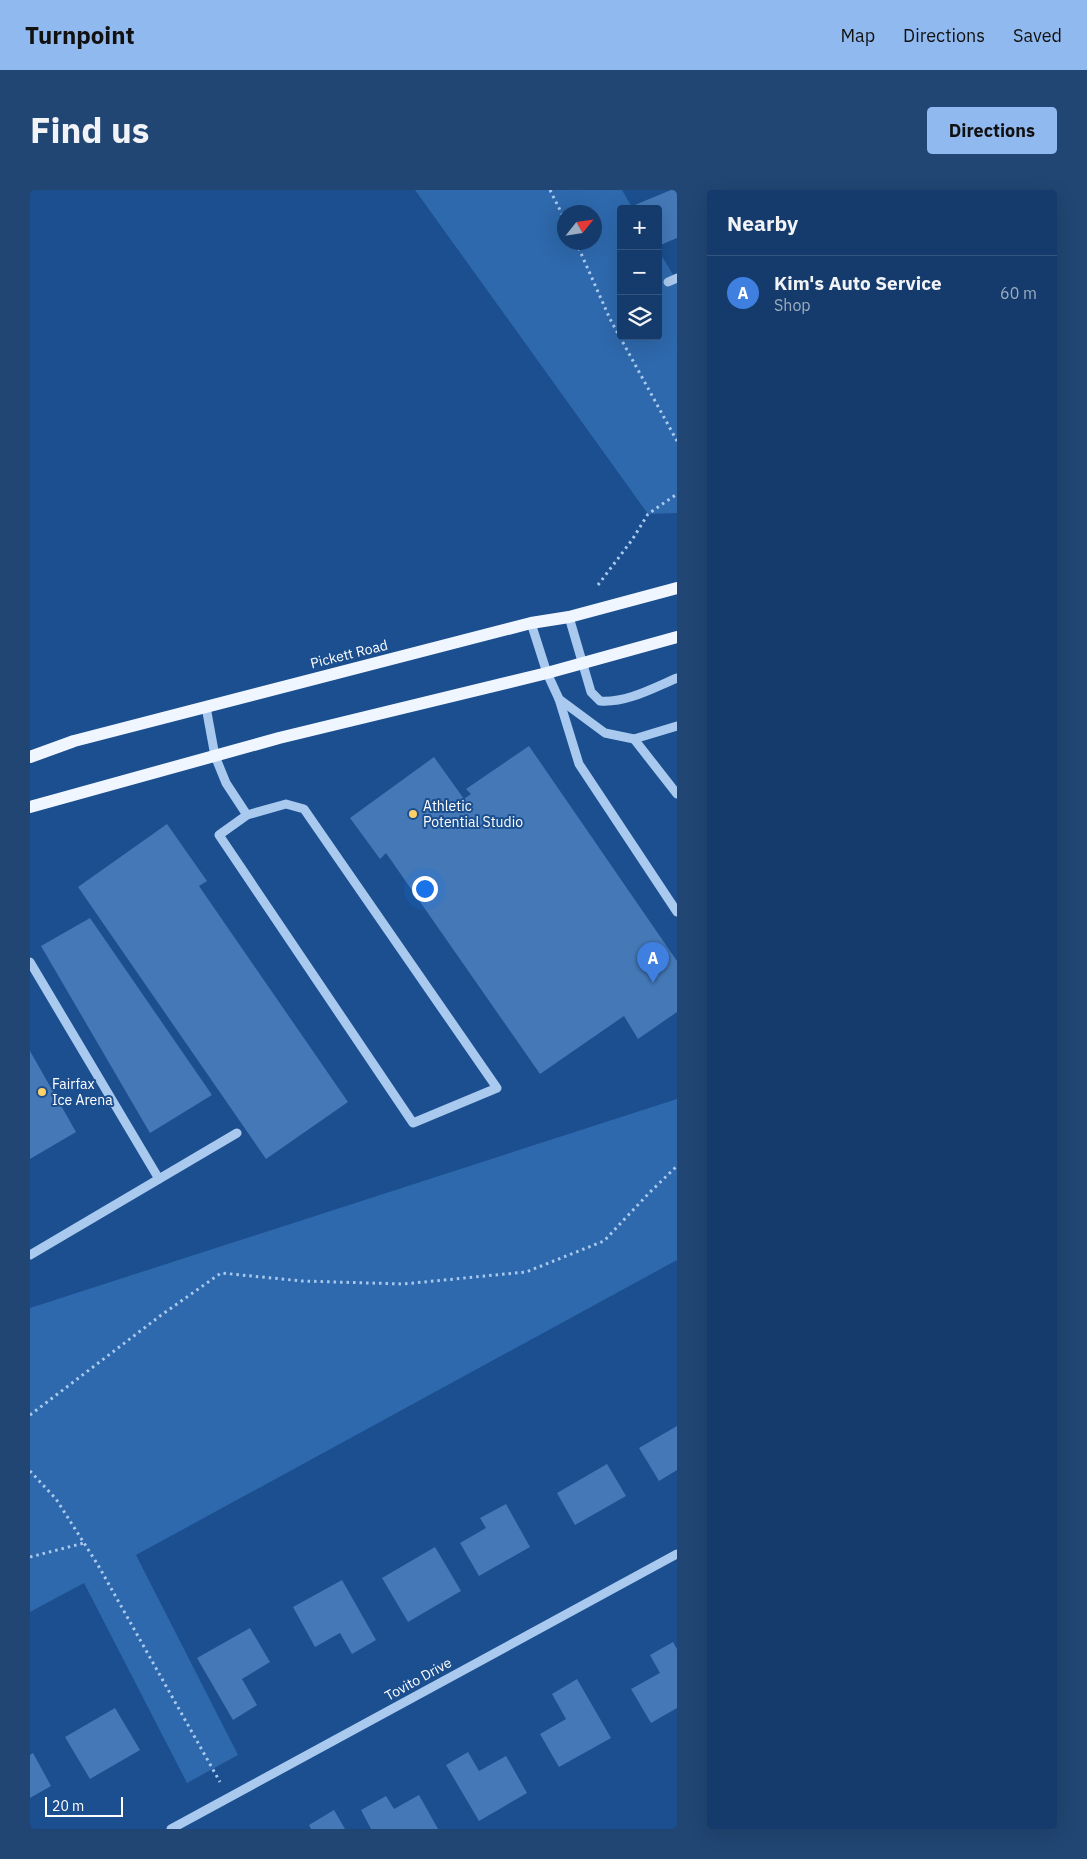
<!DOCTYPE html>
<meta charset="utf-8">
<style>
body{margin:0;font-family:"IBM Plex Sans",sans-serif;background:#214673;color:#f1f3f6}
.controls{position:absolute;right:15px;top:15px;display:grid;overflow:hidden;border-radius:5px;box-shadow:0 5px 20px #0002}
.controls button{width:45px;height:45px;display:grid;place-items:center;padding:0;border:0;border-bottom:1px solid #33557e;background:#143b6b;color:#f1f3f6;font:25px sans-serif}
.compass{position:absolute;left:527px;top:15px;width:45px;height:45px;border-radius:50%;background:#143b6b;box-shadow:0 5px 20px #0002;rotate:60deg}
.scale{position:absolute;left:15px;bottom:12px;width:78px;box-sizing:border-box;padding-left:5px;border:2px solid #fff;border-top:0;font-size:14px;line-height:18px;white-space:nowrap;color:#fff;-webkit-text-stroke:4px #1b4f8f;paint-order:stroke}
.you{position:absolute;left:394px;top:698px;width:18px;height:18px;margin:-12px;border:4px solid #fff;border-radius:50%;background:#1a73e8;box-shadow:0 0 0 8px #1a73e833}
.badge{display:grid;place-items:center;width:32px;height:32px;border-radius:50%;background:#90b9f0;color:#fff;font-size:16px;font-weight:700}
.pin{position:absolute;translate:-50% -41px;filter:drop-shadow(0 1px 2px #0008)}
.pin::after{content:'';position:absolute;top:26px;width:18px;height:15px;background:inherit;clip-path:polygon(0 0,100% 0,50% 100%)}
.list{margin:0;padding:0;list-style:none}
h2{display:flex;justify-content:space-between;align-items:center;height:65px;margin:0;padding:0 20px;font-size:21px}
h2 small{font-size:16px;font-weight:400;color:#9dadc1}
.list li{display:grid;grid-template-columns:32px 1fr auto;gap:15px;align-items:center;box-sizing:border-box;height:75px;padding:0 20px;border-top:1px solid #33557e}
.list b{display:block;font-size:19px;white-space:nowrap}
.list p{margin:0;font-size:16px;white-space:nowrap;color:#9dadc1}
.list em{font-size:16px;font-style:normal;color:#9dadc1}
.icon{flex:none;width:28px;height:28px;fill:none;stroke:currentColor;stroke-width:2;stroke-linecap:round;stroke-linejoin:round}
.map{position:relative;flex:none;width:647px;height:1639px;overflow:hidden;border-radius:5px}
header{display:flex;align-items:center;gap:30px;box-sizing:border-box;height:70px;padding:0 25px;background:#90b9f0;color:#111}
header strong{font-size:24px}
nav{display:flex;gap:28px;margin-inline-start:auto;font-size:18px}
.intro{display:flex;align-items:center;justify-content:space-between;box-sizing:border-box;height:120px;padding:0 30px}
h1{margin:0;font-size:35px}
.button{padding:12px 22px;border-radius:5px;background:#90b9f0;color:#111;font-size:18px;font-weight:700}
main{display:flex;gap:30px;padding:0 30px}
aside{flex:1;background:#143b6b;border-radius:5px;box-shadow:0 5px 20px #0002}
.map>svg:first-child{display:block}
.green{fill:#2e69ad;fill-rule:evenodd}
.building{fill:#4478b7}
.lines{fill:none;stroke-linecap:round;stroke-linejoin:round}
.path{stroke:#a9c9ee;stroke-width:3;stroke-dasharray:2.5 4;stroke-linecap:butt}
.minor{stroke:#a9c9ee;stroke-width:9}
.major{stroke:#f0f6ff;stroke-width:12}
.poi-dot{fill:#ffd166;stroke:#1b4f8f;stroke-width:2}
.labels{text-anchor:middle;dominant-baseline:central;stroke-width:4;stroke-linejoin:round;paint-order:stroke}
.street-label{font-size:14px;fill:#fff;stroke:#1b4f8f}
.poi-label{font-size:14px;fill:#fff;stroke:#1b4f8f;text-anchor:start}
</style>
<header>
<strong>Turnpoint</strong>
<nav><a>Map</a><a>Directions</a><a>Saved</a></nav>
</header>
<div class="intro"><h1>Find us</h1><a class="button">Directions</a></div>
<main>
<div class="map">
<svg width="647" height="1639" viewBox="0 0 647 1639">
<rect width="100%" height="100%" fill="#1b4f8f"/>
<g class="green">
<path d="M385,0H592L603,19H591V146H628V60L647,91V323L618,324ZM534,22H564V52H534Z"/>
<path d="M647,909V1070L106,1365L208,1565L157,1593L54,1393L0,1422V1118Z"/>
</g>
<g class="building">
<path d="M641,0H647V48L628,56V19H595Z"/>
<path d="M499,556L647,771V822L608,849L594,826L510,884L356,663L350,669L320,628L404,567L434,609L441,604L436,599Z"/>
<path d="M137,634L177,691L169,696L318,912L236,969L48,697Z"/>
<path d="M60,728L182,905L120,943L11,756Z"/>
<path d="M0,861L46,942L0,969Z"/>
<path d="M647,1236V1280L629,1291L609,1258Z"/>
<path d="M577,1274L596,1306L545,1335L527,1303Z"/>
<path d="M476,1314L500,1357L449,1386L430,1353L456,1338L450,1328Z"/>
<path d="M405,1357L431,1401L378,1432L352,1388Z"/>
<path d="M312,1390L346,1450L322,1464L310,1443L285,1457L263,1417Z"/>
<path d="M220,1438L240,1472L212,1489L227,1515L203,1530L167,1468Z"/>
<path d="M643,1452L647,1459V1518L621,1533L601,1499L630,1483L620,1465Z"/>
<path d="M547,1489L581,1548L529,1577L510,1544L536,1529L522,1504Z"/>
<path d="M85,1518L110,1560L60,1589L35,1547Z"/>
<path d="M438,1562L449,1581L476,1566L497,1603L449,1631L416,1575Z"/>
<path d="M3,1563L21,1596L0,1608V1565Z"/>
<path d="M389,1605L408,1639H341L331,1620L356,1606L364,1619Z"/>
<path d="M304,1620L315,1639H281L279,1635Z"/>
</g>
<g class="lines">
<g class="path">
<path d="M520,0L534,28"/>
<path d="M546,52L580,129L647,251"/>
<path d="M568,395L602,350L618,324L647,304"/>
<path d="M0,1225L130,1126L191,1083L272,1091L373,1094L496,1082L574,1051L619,1003L647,976"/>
<path d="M0,1281L26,1309L68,1375L190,1592"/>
<path d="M0,1367L54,1353"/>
</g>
<g class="minor">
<path d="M638,92L647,88"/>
<path d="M539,427L561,502L570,511C597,513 623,498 647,488"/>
<path d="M501,433L517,483L529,509L575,543L604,549L647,536"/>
<path d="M529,509L549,574L647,722"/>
<path d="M176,517L185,566L196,593L217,625L189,645L383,933L467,898L274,619L256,614L217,625"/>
<path d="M604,549L647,604"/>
<path d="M0,772L129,989"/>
<path d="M0,1065L207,943"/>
<path d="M141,1639L647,1364"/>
</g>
<g class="major">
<path d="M0,567L44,551L501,433L539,427L647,398"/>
<path d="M0,617L249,548L517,483L647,447"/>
</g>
</g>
<g class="poi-dot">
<circle cx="383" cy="624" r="5"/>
<circle cx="12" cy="902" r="5"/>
</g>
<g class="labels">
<g class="street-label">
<text transform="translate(319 464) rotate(-14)">Pickett Road</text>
<text transform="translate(388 1489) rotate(-29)">Tovito Drive</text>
</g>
<g class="poi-label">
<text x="393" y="616">Athletic<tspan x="393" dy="16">Potential Studio</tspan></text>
<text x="22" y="894">Fairfax<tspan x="22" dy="16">Ice Arena</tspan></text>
</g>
</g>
</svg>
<div class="controls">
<button>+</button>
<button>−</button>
<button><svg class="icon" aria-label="layers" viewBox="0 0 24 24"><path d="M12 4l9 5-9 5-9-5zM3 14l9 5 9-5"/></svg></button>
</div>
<svg class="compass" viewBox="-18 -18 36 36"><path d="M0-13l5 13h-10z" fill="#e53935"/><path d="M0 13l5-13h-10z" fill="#9dadc1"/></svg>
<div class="scale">20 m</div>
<div class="you"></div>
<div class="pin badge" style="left:623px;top:793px;background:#3f7fe0">A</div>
</div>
<aside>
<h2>Nearby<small></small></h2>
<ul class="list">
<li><span class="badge" style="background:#3f7fe0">A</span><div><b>Kim's Auto Service</b><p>Shop</p></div><em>60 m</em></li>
</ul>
</aside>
</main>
